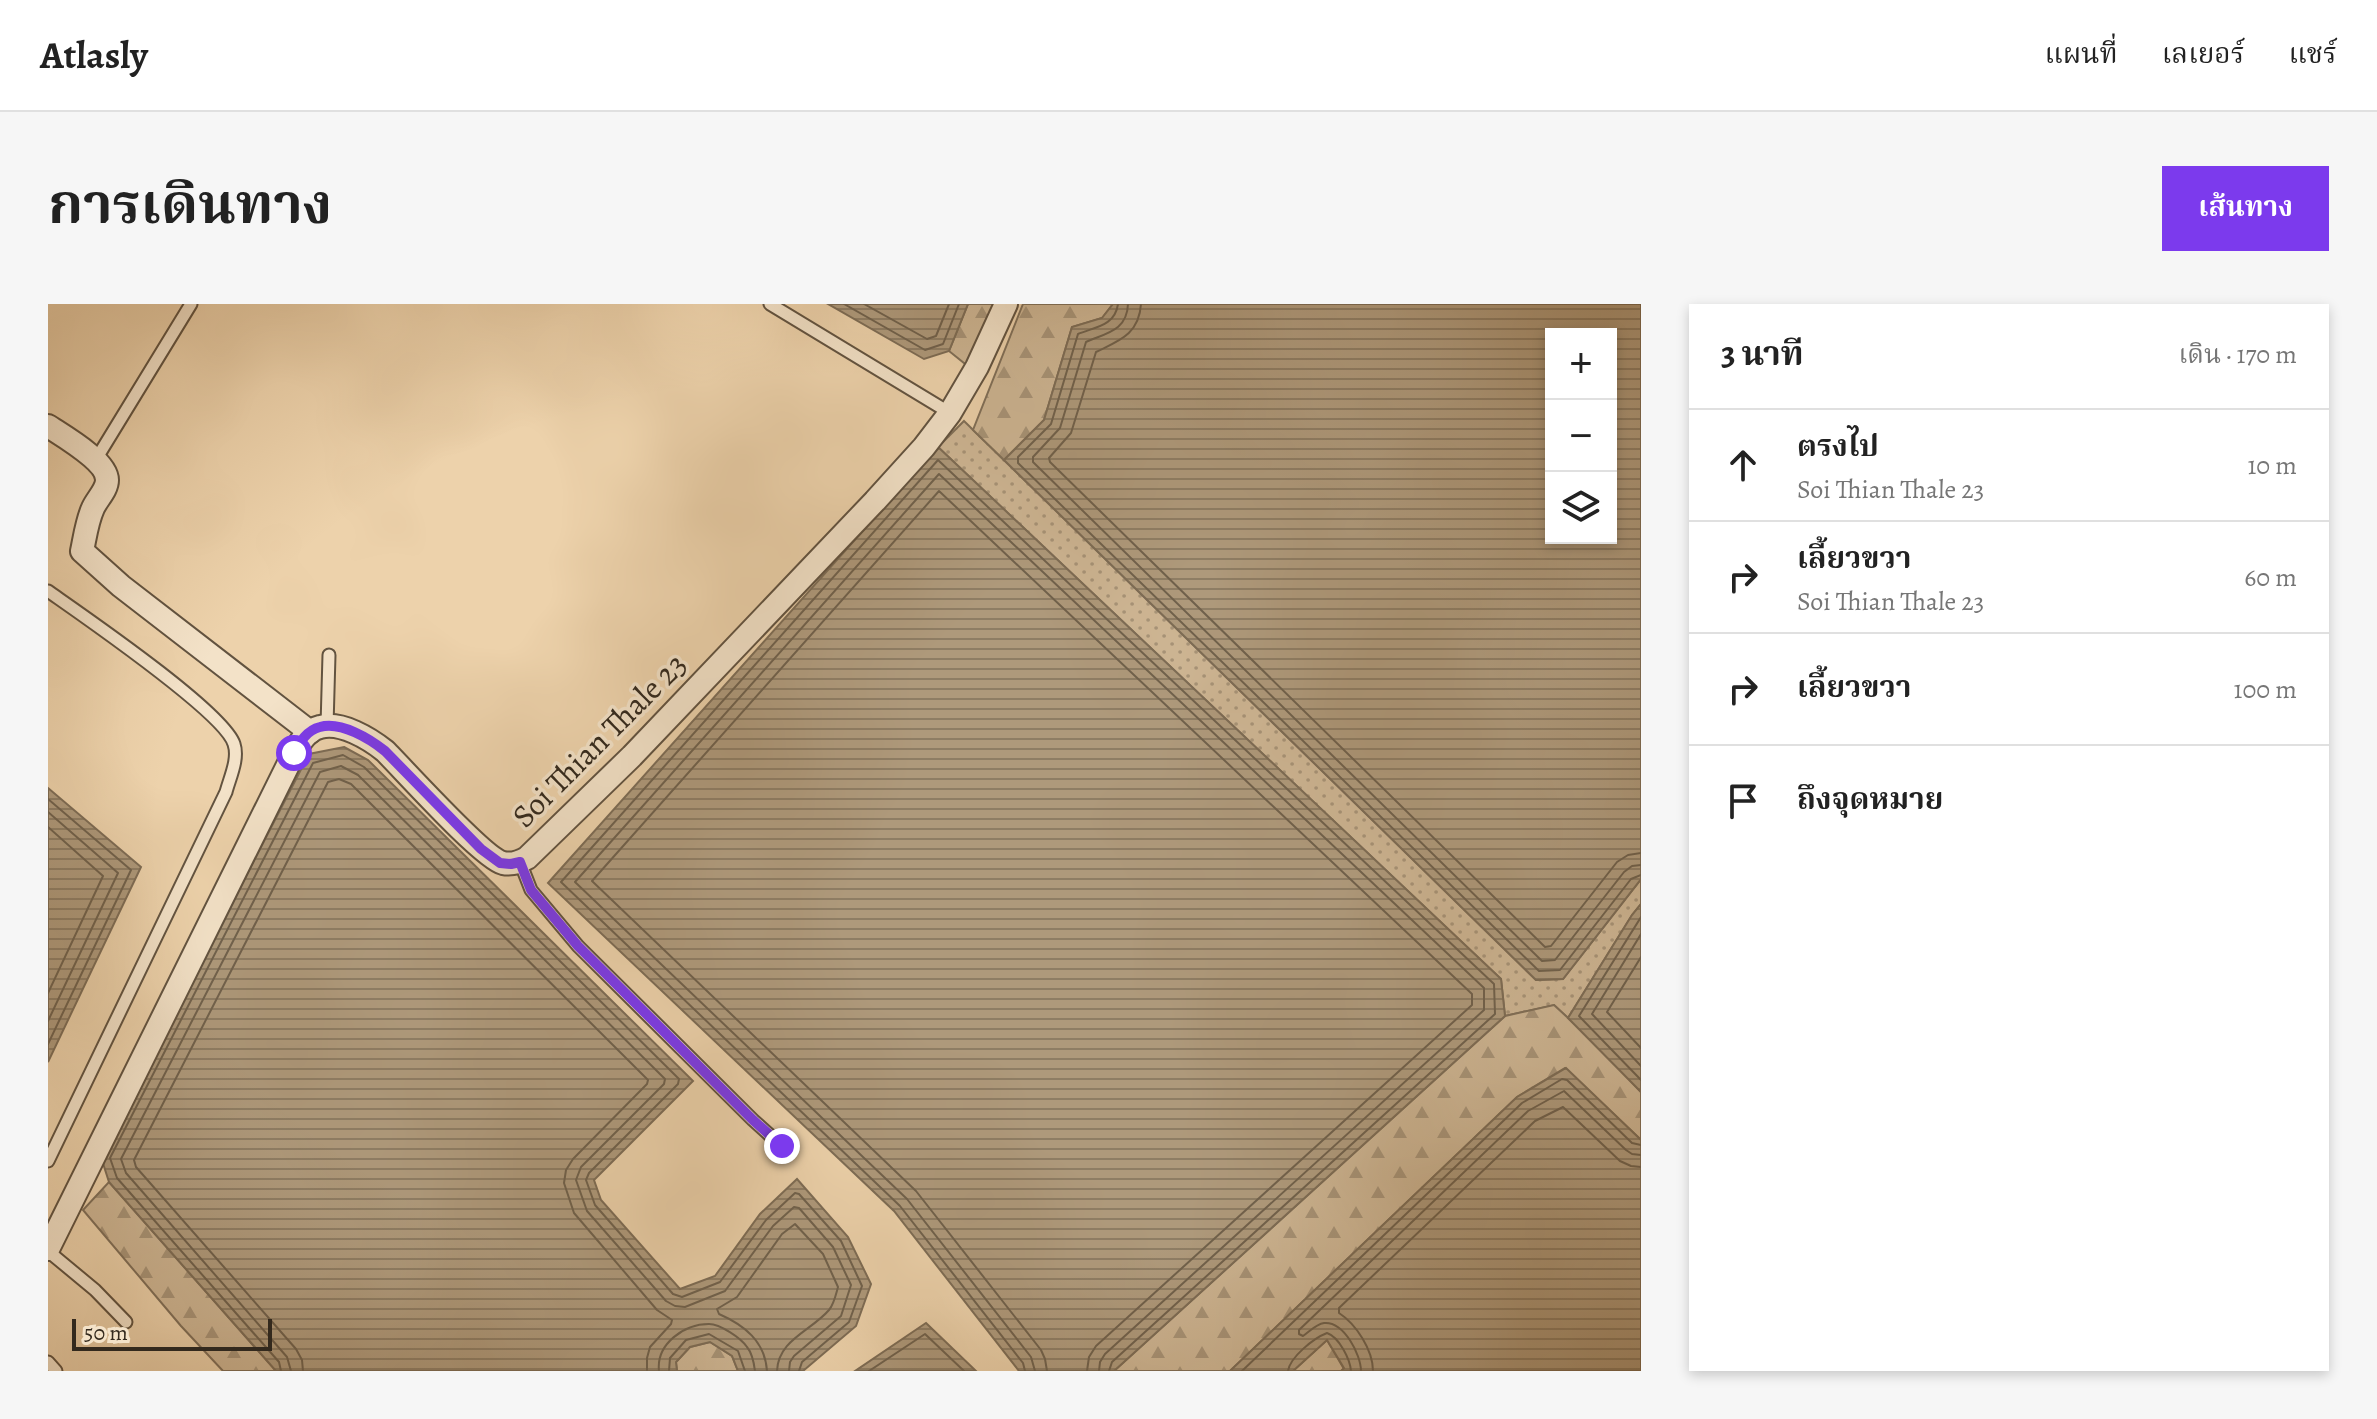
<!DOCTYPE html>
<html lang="th">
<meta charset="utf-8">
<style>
body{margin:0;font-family:Alegreya,"Noto Serif Thai",serif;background:#f6f6f6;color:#222}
.controls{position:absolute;right:24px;top:24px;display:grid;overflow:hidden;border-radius:0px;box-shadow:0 4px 12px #0003}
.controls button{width:72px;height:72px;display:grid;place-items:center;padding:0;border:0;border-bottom:2px solid #e0e0e0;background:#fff;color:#222;font:40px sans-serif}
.scale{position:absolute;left:24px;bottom:20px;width:200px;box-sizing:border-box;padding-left:8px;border:4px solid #33291d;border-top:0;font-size:22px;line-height:28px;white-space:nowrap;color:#33291d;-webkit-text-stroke:6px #f3e2c8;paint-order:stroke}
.stop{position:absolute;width:24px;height:24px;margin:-18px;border:6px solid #7c3aed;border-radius:50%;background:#fff}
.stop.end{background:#7c3aed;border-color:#fff;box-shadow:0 2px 8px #0008}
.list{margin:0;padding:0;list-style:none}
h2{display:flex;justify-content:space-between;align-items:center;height:104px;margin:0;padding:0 32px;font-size:34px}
h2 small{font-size:26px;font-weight:400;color:#767676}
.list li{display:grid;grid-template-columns:52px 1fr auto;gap:24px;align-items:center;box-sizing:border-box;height:112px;padding:0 32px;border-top:2px solid #e0e0e0}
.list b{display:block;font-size:30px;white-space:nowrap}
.list p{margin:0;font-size:26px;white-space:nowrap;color:#767676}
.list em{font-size:26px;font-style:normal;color:#767676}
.icon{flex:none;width:44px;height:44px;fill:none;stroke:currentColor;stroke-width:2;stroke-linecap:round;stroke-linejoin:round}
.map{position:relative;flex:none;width:1593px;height:1067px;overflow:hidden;border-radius:0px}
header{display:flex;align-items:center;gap:48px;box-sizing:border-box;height:112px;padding:0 40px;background:#fff;border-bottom:2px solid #e0e0e0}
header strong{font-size:38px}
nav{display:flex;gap:44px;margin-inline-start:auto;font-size:28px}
.intro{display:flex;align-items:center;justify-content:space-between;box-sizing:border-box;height:192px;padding:0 48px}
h1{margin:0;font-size:56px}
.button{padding:20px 36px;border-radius:0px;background:#7c3aed;color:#fff;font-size:28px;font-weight:700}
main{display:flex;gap:48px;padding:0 48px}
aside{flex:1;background:#fff;border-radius:0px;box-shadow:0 4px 12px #0003}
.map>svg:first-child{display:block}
.grass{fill:url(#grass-dots);stroke:#806f58;stroke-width:2}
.forest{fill:url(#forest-firs);stroke:#806f58;stroke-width:2}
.water{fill:url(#water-rules);stroke:#7d6c55;stroke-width:2;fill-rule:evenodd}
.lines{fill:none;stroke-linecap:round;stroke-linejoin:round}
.shore{stroke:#70614c;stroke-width:2}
.lane-casing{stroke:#625340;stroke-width:15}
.street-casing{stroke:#625340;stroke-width:26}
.lane{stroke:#f3e2c8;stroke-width:11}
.street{stroke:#f3e2c8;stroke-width:22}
.route{stroke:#7c3aed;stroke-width:10}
.labels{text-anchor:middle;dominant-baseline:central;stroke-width:7;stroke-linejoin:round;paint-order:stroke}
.street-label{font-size:32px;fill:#33291d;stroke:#f3e2c8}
</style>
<header>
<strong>Atlasly</strong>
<nav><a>แผนที่</a><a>เลเยอร์</a><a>แชร์</a></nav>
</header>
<div class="intro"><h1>การเดินทาง</h1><a class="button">เส้นทาง</a></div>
<main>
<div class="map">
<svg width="1593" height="1067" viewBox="0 0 1593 1067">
<defs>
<pattern id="grass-dots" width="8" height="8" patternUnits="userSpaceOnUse" patternTransform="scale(2)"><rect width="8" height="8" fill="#cdb593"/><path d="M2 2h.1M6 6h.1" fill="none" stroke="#a79377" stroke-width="1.8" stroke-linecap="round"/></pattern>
<pattern id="forest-firs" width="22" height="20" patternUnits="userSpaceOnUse" patternTransform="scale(2)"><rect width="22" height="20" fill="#cdb593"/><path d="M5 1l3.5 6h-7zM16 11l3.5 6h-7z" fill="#a79377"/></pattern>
<pattern id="water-rules" width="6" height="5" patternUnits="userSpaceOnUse" patternTransform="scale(2)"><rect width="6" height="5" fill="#ae997b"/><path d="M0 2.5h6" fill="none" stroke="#8e7d64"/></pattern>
</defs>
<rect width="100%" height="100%" fill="#edd2ab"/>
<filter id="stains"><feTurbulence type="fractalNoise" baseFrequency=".0025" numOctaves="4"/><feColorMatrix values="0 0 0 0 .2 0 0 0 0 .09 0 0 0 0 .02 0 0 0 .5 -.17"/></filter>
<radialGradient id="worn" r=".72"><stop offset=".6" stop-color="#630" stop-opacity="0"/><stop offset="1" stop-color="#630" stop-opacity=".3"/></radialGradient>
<path class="grass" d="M916,117L1488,676L1515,675L1593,575V600L1584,611L1520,714L1506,701L1457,712L1453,675L890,143Z"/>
<g class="forest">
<path d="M920,0H946L921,63L901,47Z"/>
<path d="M975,0H1065L1054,14L1024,23L996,116L956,156L925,126Z"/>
<path d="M1506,701L1546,738L1593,788V836L1517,764L1469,793L1182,1067H1066L1457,712Z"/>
<path d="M61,878L228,1067H175L133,1022L35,906Z"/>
<path d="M1279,1036L1296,1065L1293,1067H1245Z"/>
<path d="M662,1038L684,1052L690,1067H629L628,1058L642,1043Z"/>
</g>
<g class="water">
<path d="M780,0H920L901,47L876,55Z"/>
<path d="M1065,0H1593V575L1515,675L1488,676L956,156L996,116L1024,23L1054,14ZM1503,30H1563V234H1503Z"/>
<path d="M890,143L1453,675L1457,712L1066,1067H971L846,907L500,579Z"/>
<path d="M296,443L320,456L645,777L546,876L553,896L632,985L667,972L712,910L749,875L800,933L823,980L808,1022L755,1067H690L684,1052L662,1038L642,1043L628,1058L629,1067H228L61,878L53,853L261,450Z"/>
<path d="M0,484L93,563L0,758Z"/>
<path d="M1593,600V788L1520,714L1584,611Z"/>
<path d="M1518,764L1593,836V1067H1293L1296,1064L1279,1036L1245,1067H1182L1469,793Z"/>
<path d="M878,1019L928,1067H807Z"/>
</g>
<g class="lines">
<g class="shore">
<path d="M796,0L877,46L895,40L911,0"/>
<path d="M816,0L879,35L888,32L901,0"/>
<path d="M1070,0C1067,22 1047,23 1030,30L1003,120L970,153V159L1491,667L1512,666L1583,575L1593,571"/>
<path d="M1080,0C1079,27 1058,29 1038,38L1012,124L985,153V158L1494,657L1507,656L1576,568L1584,562L1593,561"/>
<path d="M1093,0C1091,31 1070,37 1048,48L1023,129L1001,154L1002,158L1497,643L1503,642L1569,558L1580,551L1593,549"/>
<path d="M0,495L83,566L0,740"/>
<path d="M0,508L70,569L0,717"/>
<path d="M0,523L55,572L0,689"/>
<path d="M1593,613L1531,712L1593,776"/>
<path d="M1593,630L1544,710L1593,762"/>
<path d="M1593,653L1559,708L1593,744"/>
<path d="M233,1067L231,1058L69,874L62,854L265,459L295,451L316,463L631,775L630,780L541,869L538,876L547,901L625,990L634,993L672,978L718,916L747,889L751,890L793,937L814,982L801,1018L754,1058L751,1067"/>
<path d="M243,1067L239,1053L78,869L73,855L272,468L293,462L310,471L617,775L616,780L533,863L528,876L539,907L618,997L627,1002L637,1003L677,987L725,922L746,903L751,904L785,943L803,981L793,1012L746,1052L742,1058L741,1067"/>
<path d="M255,1067L254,1056L248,1045L88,863L86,856L280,478L291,475L303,480L600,776L599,780L525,855L518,866L516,879L526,909L609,1006L624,1016L623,1020L602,1043L599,1054V1067"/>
<path d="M611,1067C608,1040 636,1020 661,1020C672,1020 693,1034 699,1043C704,1049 706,1059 707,1067"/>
<path d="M621,1067L622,1054L638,1036L661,1030L690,1047L697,1067"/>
<path d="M719,1067C717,1037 696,1021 671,1010L669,1005L689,993L734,930L747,920L775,950L790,983C788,990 786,1000 781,1006C763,1027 730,1036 729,1067"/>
<path d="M821,1067L877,1030L916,1067"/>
<path d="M977,1067L975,1059L852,902L513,578L890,156L1446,680L1447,710L1064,1058L1061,1067"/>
<path d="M987,1067L983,1053L859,895L527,578L891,170L1436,684V706L1057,1050L1052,1058L1051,1067"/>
<path d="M999,1067L997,1055L993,1046L868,887L544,577L891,187L1424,690V701L1048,1042L1041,1053L1039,1067"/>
<path d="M1194,1067L1474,799L1514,775L1519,776L1584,839L1593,841"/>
<path d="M1240,1067C1242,1053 1266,1034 1279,1029C1291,1033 1302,1055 1303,1067"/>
<path d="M1313,1067C1313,1051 1296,1017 1276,1019C1268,1020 1261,1028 1255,1032L1251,1030V1026L1480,807L1516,787L1578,846L1584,850L1593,851"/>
<path d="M1325,1067C1325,1046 1308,1020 1291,1009V1004L1487,817L1515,803L1572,857L1583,862L1593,863"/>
</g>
<g class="lane-casing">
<g id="lane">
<path d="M722,0L902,109"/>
<path d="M47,157L143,0"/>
<path d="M0,287C34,311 176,408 186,440C191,455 182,473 178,488L0,857"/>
<path d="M279,422L281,351"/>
<path d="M472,558L483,586L530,642L705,816L734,842"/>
<path d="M0,947L47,986L78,1018"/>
<path d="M0,1058L8,1067"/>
</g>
</g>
<g class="street-casing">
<g id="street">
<path d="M0,122C15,132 59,157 59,176C59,186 49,195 45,204C39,217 37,233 34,247L73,282L262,428"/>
<path d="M0,945L246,449C252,438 259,426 272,423C293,417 322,435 337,447C357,467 435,554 455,559C464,561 472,558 479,554L584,452L827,197L876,143L902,109L929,63L958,0"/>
</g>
</g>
<use href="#lane" class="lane"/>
<use href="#street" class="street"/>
</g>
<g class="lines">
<path class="route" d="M246,449C252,438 259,426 272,423C293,417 322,435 337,447L433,545L452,559L463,560L472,558L483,586L530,642L705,816L734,842"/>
</g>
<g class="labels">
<g class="street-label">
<text transform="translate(551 436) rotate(-45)">Soi Thian Thale 23</text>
</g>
</g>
<rect width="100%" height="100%" filter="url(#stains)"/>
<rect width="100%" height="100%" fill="url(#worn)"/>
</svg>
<div class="controls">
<button>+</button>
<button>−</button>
<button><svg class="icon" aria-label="layers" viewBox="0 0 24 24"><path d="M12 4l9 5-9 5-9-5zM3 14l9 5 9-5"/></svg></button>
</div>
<div class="scale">50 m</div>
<div class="stop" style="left:246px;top:449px"></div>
<div class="stop end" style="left:734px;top:842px"></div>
</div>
<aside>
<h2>3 นาที<small>เดิน · 170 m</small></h2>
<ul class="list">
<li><svg class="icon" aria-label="ahead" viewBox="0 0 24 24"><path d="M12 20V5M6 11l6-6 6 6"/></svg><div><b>ตรงไป</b><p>Soi Thian Thale 23</p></div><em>10 m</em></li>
<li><svg class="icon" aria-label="right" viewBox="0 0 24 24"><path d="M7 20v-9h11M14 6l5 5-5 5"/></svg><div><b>เลี้ยวขวา</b><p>Soi Thian Thale 23</p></div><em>60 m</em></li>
<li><svg class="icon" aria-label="right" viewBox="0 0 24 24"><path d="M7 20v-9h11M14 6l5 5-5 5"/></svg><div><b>เลี้ยวขวา</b></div><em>100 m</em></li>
<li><svg class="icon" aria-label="arrive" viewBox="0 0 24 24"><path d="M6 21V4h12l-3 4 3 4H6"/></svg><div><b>ถึงจุดหมาย</b></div></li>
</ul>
</aside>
</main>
